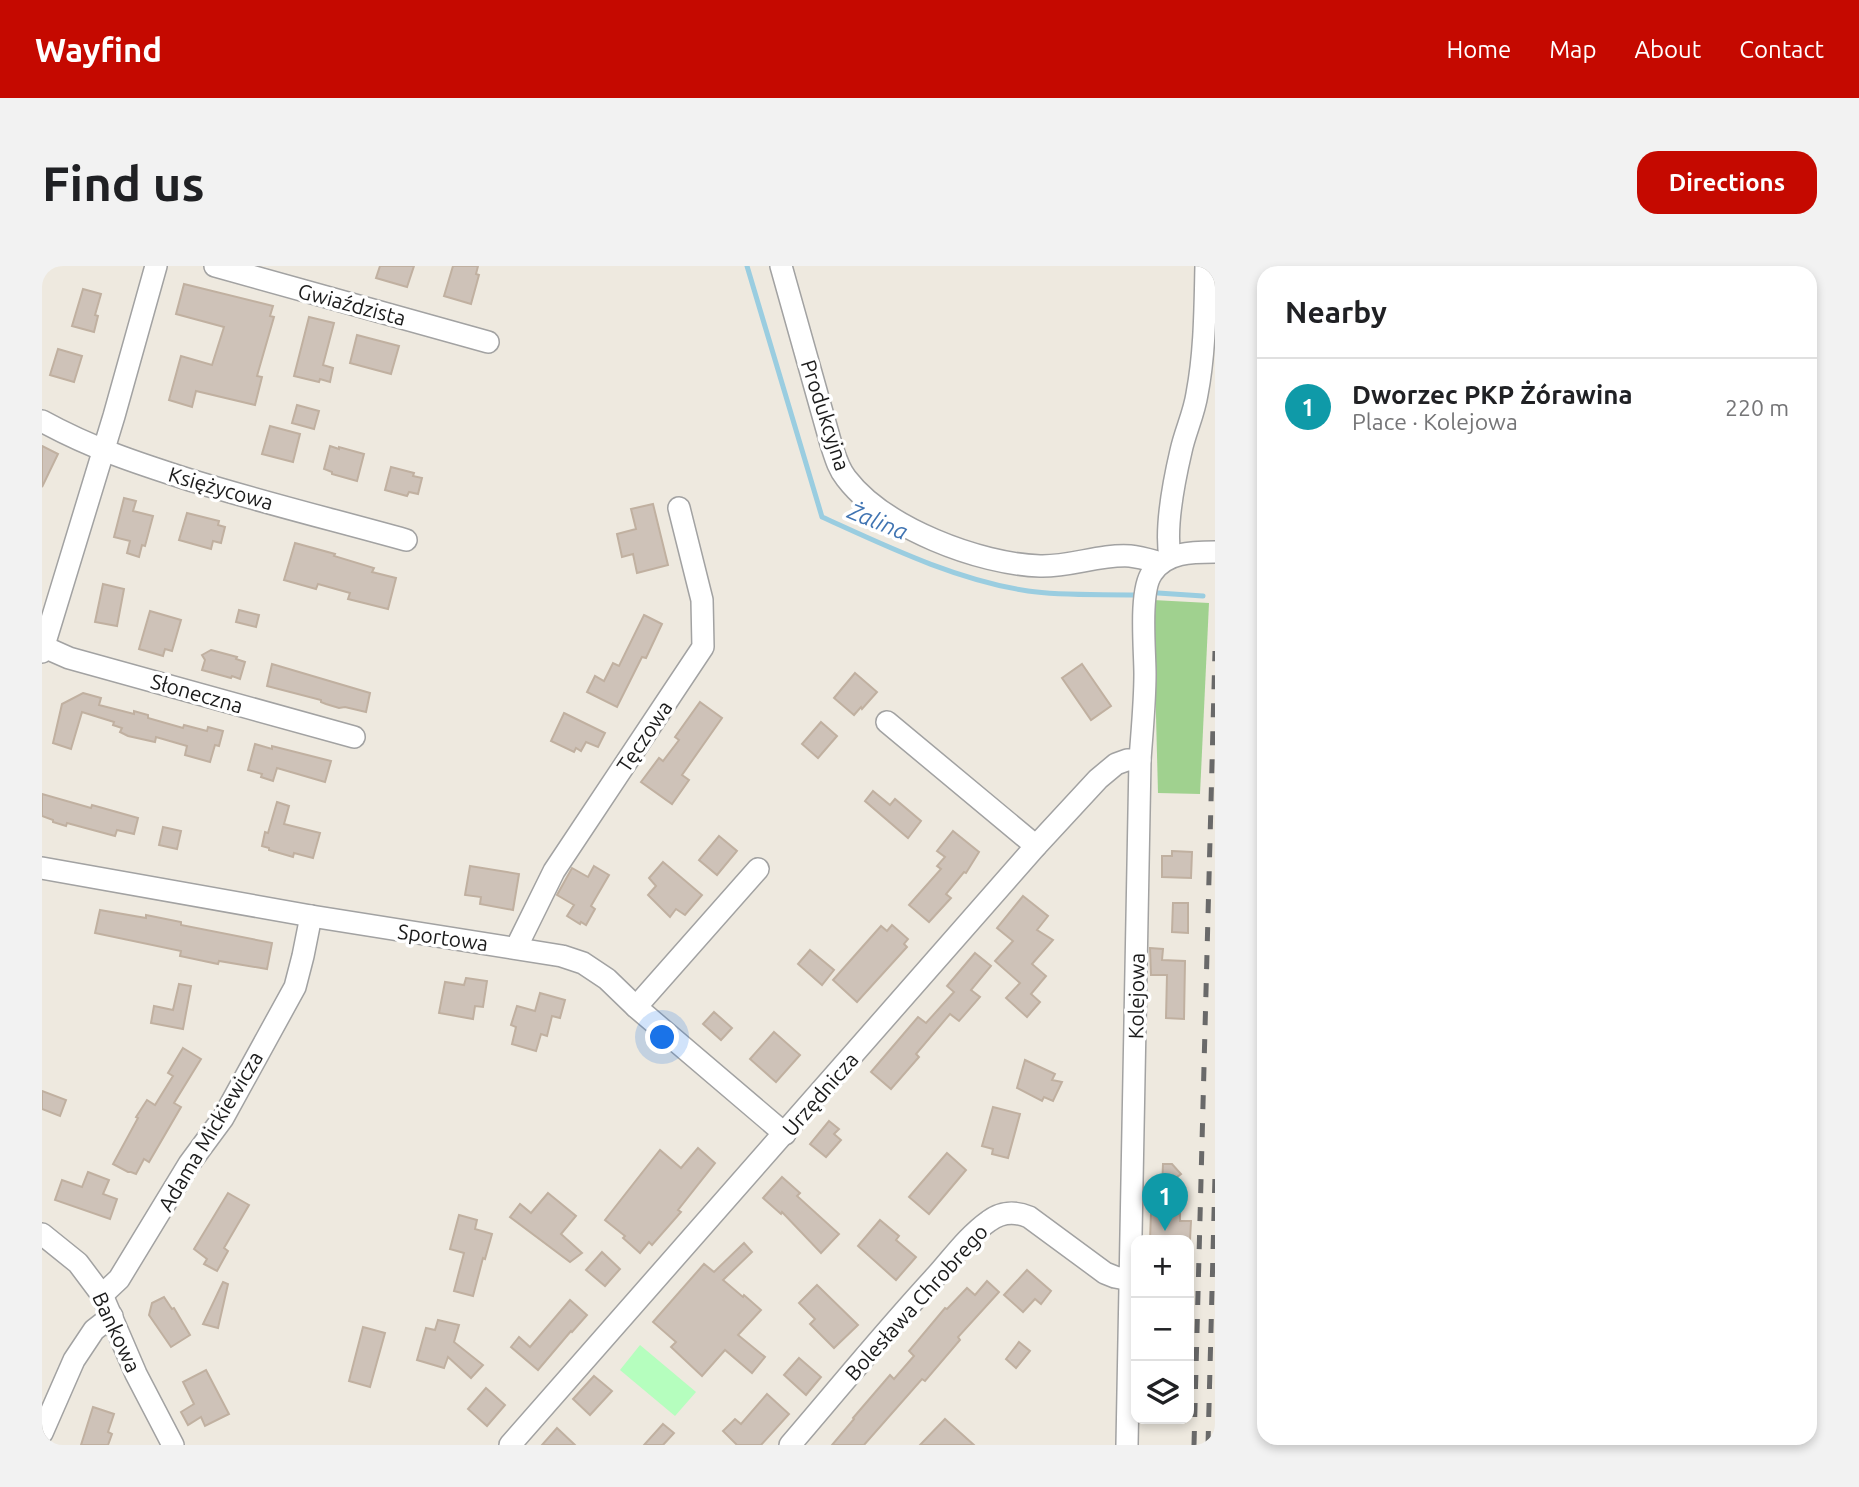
<!DOCTYPE html>
<meta charset="utf-8">
<style>
body{margin:0;font-family:Ubuntu,sans-serif;background:#f2f2f2;color:#202124}
.controls{position:absolute;right:21px;bottom:21px;display:grid;overflow:hidden;border-radius:14px;box-shadow:0 4px 10px #0003}
.controls button{width:63px;height:63px;display:grid;place-items:center;padding:0;border:0;border-bottom:2px solid #e0e0e0;background:#fff;color:#202124;font:35px sans-serif}
.you{position:absolute;left:621px;top:772px;width:24px;height:24px;margin:-18px;border:5px solid #fff;border-radius:50%;background:#1a73e8;box-shadow:0 0 0 10px #1a73e833}
.badge{display:grid;place-items:center;width:46px;height:46px;border-radius:50%;background:#c50900;color:#fff;font-size:23px;font-weight:700}
.pin{position:absolute;translate:-50% -58px;filter:drop-shadow(0 2px 4px #0008)}
.pin::after{content:'';position:absolute;top:37px;width:24px;height:21px;background:inherit;clip-path:polygon(0 0,100% 0,50% 100%)}
.list{margin:0;padding:0;list-style:none}
h2{display:flex;justify-content:space-between;align-items:center;height:91px;margin:0;padding:0 28px;font-size:30px}
h2 small{font-size:23px;font-weight:400;color:#757577}
.list li{display:grid;grid-template-columns:46px 1fr auto;gap:21px;align-items:center;box-sizing:border-box;height:98px;padding:0 28px;border-top:2px solid #e0e0e0}
.list b{display:block;font-size:26px;white-space:nowrap}
.list p{margin:0;font-size:23px;white-space:nowrap;color:#757577}
.list em{font-size:23px;font-style:normal;color:#757577}
.icon{flex:none;width:38px;height:38px;fill:none;stroke:currentColor;stroke-width:2;stroke-linecap:round;stroke-linejoin:round}
.map{position:relative;flex:none;width:1173px;height:1179px;overflow:hidden;border-radius:21px}
header{display:flex;align-items:center;gap:42px;box-sizing:border-box;height:98px;padding:0 35px;background:#c50900;color:#fff}
header strong{font-size:33px}
nav{display:flex;gap:38px;margin-inline-start:auto;font-size:24px}
.intro{display:flex;align-items:center;justify-content:space-between;box-sizing:border-box;height:168px;padding:0 42px}
h1{margin:0;font-size:49px}
.button{padding:18px 32px;border-radius:21px;background:#c50900;color:#fff;font-size:24px;font-weight:700}
main{display:flex;gap:42px;padding:0 42px}
aside{flex:1;background:#fff;border-radius:21px;box-shadow:0 4px 10px #0003}
.map>svg:first-child{display:block}
.forest{fill:#a0d18f}
.park{fill:#b5febe}
.lines{fill:none;stroke-linecap:round;stroke-linejoin:round}
.stream{stroke:#9acde0;stroke-width:5}
.building{fill:#cec2b8;stroke:#c0b0a0;stroke-width:2}
.minor-casing{stroke:#a2a2a2;stroke-width:24}
.minor{stroke:#fff;stroke-width:21}
.rail{stroke:#696969;stroke-width:5;stroke-dasharray:14 14;stroke-linecap:butt}
.labels{text-anchor:middle;dominant-baseline:central;stroke-width:7;stroke-linejoin:round;paint-order:stroke}
.street-label{font-size:21px;fill:#1b1b1b;stroke:#fff}
.water-label{font-size:23px;font-style:italic;fill:#4074b2;stroke:#fff}
</style>
<header>
<strong>Wayfind</strong>
<nav><a>Home</a><a>Map</a><a>About</a><a>Contact</a></nav>
</header>
<div class="intro"><h1>Find us</h1><a class="button">Directions</a></div>
<main>
<div class="map">
<svg width="1173" height="1179" viewBox="0 0 1173 1179">
<rect width="100%" height="100%" fill="#eee9df"/>
<path class="forest" d="M1111,334L1167,337L1158,528L1116,527Z"/>
<path class="park" d="M598,1079L654,1126L633,1150L578,1104Z"/>
<g class="lines">
<g class="stream">
<path d="M705,0L780,251C846,281 914,314 986,325C1020,330 1058,328 1093,329"/>
<path d="M1116,327L1161,330"/>
</g>
</g>
<g class="building">
<path d="M338,0H372L365,21L334,12Z"/>
<path d="M411,0H436L434,8L437,9L429,38L402,30Z"/>
<path d="M142,18L231,40L228,50L232,51L215,110L220,111L213,139L154,125L150,141L127,134L139,90L170,99L182,61L134,48Z"/>
<path d="M41,23L59,28L53,49L56,50L52,66L30,60Z"/>
<path d="M267,51L292,57L281,99L291,102L288,116L278,113L277,116L252,110Z"/>
<path d="M315,69L357,80L349,108L308,97Z"/>
<path d="M16,83L40,90L32,116L8,109Z"/>
<path d="M255,139L277,145L272,163L250,157Z"/>
<path d="M228,160L258,168L251,196L220,188Z"/>
<path d="M0,180L16,188L0,221Z"/>
<path d="M288,180L297,183V181L322,188L315,215L290,208V206L282,203Z"/>
<path d="M349,201L372,207L371,210L380,212L376,228L367,226L365,230L343,224Z"/>
<path d="M82,232L94,235L91,245L111,250L103,280L100,279L97,291L85,287L88,275L72,271Z"/>
<path d="M611,238L626,299L595,307L591,288L580,291L575,268L594,263L589,243Z"/>
<path d="M145,247L177,255L176,259L183,261L179,277L171,275L169,283L137,274Z"/>
<path d="M253,277L293,288L292,290L332,302L330,306L354,312L346,343L306,333L308,327L276,318L274,323L242,314Z"/>
<path d="M61,318L82,323L75,360L53,356Z"/>
<path d="M197,344L217,349L214,361L194,356Z"/>
<path d="M108,345L139,354L130,385L123,383L121,390L97,383Z"/>
<path d="M602,349L620,358L604,392L600,391L575,441L545,426L553,410L562,415L571,397L577,400Z"/>
<path d="M169,384L195,391L194,393L203,396L198,413L190,410L189,412L160,404L163,394L160,389Z"/>
<path d="M230,398L328,427L324,446L303,441L297,442L284,438L279,436V434L225,420Z"/>
<path d="M1040,398L1069,440L1049,454L1020,412Z"/>
<path d="M813,407L835,426L820,443L819,441L812,449L792,432Z"/>
<path d="M41,427L59,432L57,439L92,448V445L106,449V452L141,462L142,459L165,465L166,461L181,465L177,480L173,479L168,496L143,489L145,480L114,471L113,476L86,470L78,466L80,462L71,459L72,456L40,446L29,483L11,477L20,438Z"/>
<path d="M658,436L680,452L640,509L647,514L630,538L599,516L617,492L621,495L637,474L633,471Z"/>
<path d="M522,447L563,467L556,481L544,476L539,485L534,482L532,486L509,475Z"/>
<path d="M779,456L795,470L776,492L760,478Z"/>
<path d="M213,478L230,483V480L289,495L283,516L235,502L231,515L219,511L220,508L206,504Z"/>
<path d="M831,525L848,539L853,533L879,555L866,572L823,535Z"/>
<path d="M0,528L49,542L50,539L96,552L92,568L75,564L73,570L25,557L24,560L11,556V554L0,550Z"/>
<path d="M235,536L247,540L242,558L278,567L271,592L252,587L251,591L227,584V582L220,580L223,566L226,567Z"/>
<path d="M121,561L139,565L135,583L117,579Z"/>
<path d="M911,565L937,586L924,607L922,606L904,628L909,632L887,656L867,639L899,603L895,600L903,591L895,585Z"/>
<path d="M677,570L695,585L675,609L657,594Z"/>
<path d="M1130,585L1150,586L1149,612L1120,611V590H1130Z"/>
<path d="M621,596L660,629L643,649L634,643L628,651L606,629L614,620L607,612Z"/>
<path d="M428,600L477,608L471,644L438,638L439,631L423,629Z"/>
<path d="M552,600L567,609L549,640L553,643L544,659L539,656L538,658L525,650L532,639L515,629L530,602L546,611Z"/>
<path d="M981,630L1006,650L995,664L1011,674L990,698L1004,710L989,728L998,736L985,751L964,732L978,717L953,695L971,675L955,662Z"/>
<path d="M1131,637H1146V667L1130,666Z"/>
<path d="M58,644L104,652V649L139,656V659L230,677L225,703L177,695L176,698L138,690L139,685L53,667Z"/>
<path d="M850,659L866,673L862,678L865,681L815,736L791,714L839,660L845,665Z"/>
<path d="M1108,682L1121,683L1120,694L1143,695L1142,753L1124,752L1125,709H1109Z"/>
<path d="M768,684L792,704L780,719L756,698Z"/>
<path d="M933,687L949,700L929,724L938,731L917,755L908,748L874,788L877,791L849,823L829,806L876,751L884,757L912,726L905,720Z"/>
<path d="M424,712L445,715L441,741L433,740L431,753L397,747L403,716L422,719Z"/>
<path d="M137,718L149,720L141,763L109,757L112,740L131,744Z"/>
<path d="M498,727L523,734L518,752L510,750L505,770L499,768L494,785L470,778L474,761L469,759L475,740L493,745Z"/>
<path d="M672,746L690,762L679,774L661,758Z"/>
<path d="M732,766L758,789L734,816L708,793Z"/>
<path d="M141,782L159,793L132,837L139,841L107,896L102,893L94,908L89,906H86L71,898L96,852L94,851L105,834L113,839L131,810L126,807Z"/>
<path d="M983,794L1013,808L1010,814L1020,816L1011,835L1002,831L1000,835L975,822Z"/>
<path d="M0,825L24,834L18,850L0,843Z"/>
<path d="M951,841L978,848L966,892L950,888L951,883L940,880Z"/>
<path d="M787,855L797,863L792,868L799,874L784,891L768,878Z"/>
<path d="M656,882L673,897L636,944L639,946L610,979L607,976L598,987L581,972L583,970L563,954L618,884L639,902Z"/>
<path d="M905,887L924,904L887,948L867,931Z"/>
<path d="M1121,898H1130L1139,908L1120,922Z"/>
<path d="M46,906L67,914L61,928L75,933L68,953L13,934L20,914L40,921Z"/>
<path d="M740,911L758,927L755,930L797,968L779,987L740,946L739,948L721,932Z"/>
<path d="M186,927L207,939L182,982L186,985L175,1005L162,998L165,993L152,983Z"/>
<path d="M506,927L534,950L519,968L540,987L528,996L468,951L478,938L489,947Z"/>
<path d="M1109,947L1138,948V955H1149L1148,974H1108Z"/>
<path d="M417,949L435,954L433,963L450,968L443,993L441,992L431,1030L412,1025L422,987L408,983Z"/>
<path d="M838,954L857,970L854,974L874,991L854,1014L816,980Z"/>
<path d="M702,977L710,986L681,1014L701,1031L702,1029L719,1044L696,1069L723,1091L710,1107L683,1084L660,1110L629,1081L634,1076L611,1056L662,998L672,1006Z"/>
<path d="M560,986L578,1003L563,1020L544,1004Z"/>
<path d="M985,1004L1009,1025L999,1038L993,1033L981,1046L962,1029Z"/>
<path d="M945,1015L957,1026L916,1071L918,1074L883,1115L880,1113L822,1179H790L812,1153L811,1152L848,1109L852,1113L872,1090L867,1085L903,1042L905,1043L925,1022L933,1029Z"/>
<path d="M181,1016L186,1018L176,1062L161,1058Z"/>
<path d="M775,1019L816,1059L792,1082L768,1058L773,1053L757,1037Z"/>
<path d="M122,1031L130,1043L132,1042L148,1069L129,1081L107,1049L110,1037Z"/>
<path d="M528,1034L545,1049L530,1066L529,1065L496,1104L469,1081L477,1071L488,1081Z"/>
<path d="M396,1054L417,1059L412,1076L441,1099L429,1112L406,1091L402,1102L375,1094L384,1062L393,1064Z"/>
<path d="M321,1061L343,1067L328,1121L307,1115Z"/>
<path d="M977,1076L988,1085L974,1102L964,1093Z"/>
<path d="M757,1092L779,1111L764,1129L742,1109Z"/>
<path d="M164,1104L187,1148L163,1160L159,1151L146,1159L139,1146L152,1138L141,1116Z"/>
<path d="M552,1110L570,1125L548,1149L531,1133Z"/>
<path d="M444,1122L463,1139L445,1160L426,1143Z"/>
<path d="M725,1128L747,1148L719,1179H695L681,1165L693,1153L699,1158Z"/>
<path d="M51,1141L72,1148L66,1166L70,1168L66,1179H39Z"/>
<path d="M903,1153L932,1179H878Z"/>
<path d="M621,1158L632,1167L621,1179H602Z"/>
<path d="M515,1162L533,1179H500Z"/>
</g>
<g class="lines">
<g class="minor-casing">
<g id="minor">
<path d="M173,0L446,76"/>
<path d="M739,0L789,178C793,190 796,202 804,212C842,262 937,298 998,300C1028,301 1058,288 1088,290C1098,291 1108,294 1119,297"/>
<path d="M0,155C49,182 95,197 148,214C219,236 292,254 364,274"/>
<path d="M1128,291C1123,262 1132,215 1139,185C1143,166 1152,148 1155,128C1163,86 1163,43 1164,0"/>
<path d="M0,380L27,392L312,471"/>
<path d="M0,386L72,150L114,0"/>
<path d="M845,456L994,580"/>
<path d="M0,602L269,650L520,690L541,697L565,713L594,741L743,868"/>
<path d="M474,682L512,605L661,381L660,334L637,242"/>
<path d="M594,741L716,603"/>
<path d="M0,968L36,997L60,1029L94,1108L131,1179"/>
<path d="M60,1029L77,1013L147,898L181,852L253,721L261,690L269,650"/>
<path d="M0,1167L32,1094L52,1064L70,1050"/>
<path d="M468,1179L994,580L1056,513L1074,498L1085,494H1098"/>
<path d="M748,1179C797,1122 844,1064 895,1009C911,991 927,969 947,955C959,946 973,945 987,951L1063,1007L1073,1011L1089,1014"/>
<path d="M1085,1179L1098,494C1100,465 1103,436 1103,408C1103,384 1097,325 1110,307C1124,286 1150,286 1173,286"/>
</g>
</g>
<use href="#minor" class="minor"/>
<g class="rail">
<path d="M1152,1179L1173,385"/>
<path d="M1166,1179L1173,910"/>
</g>
</g>
<g class="labels">
<g class="street-label">
<text transform="translate(310 38) rotate(15)">Gwiaździsta</text>
<text transform="translate(784 149) rotate(72)">Produkcyjna</text>
<text transform="translate(179 222) rotate(16)">Księżycowa</text>
<text transform="translate(155 427) rotate(16)">Słoneczna</text>
<text transform="translate(602 470) rotate(-56)">Tęczowa</text>
<text transform="translate(401 671) rotate(8)">Sportowa</text>
<text transform="translate(1094 730) rotate(-89)">Kolejowa</text>
<text transform="translate(778 828) rotate(-49)">Urzędnicza</text>
<text transform="translate(168 865) rotate(-59)">Adama Mickiewicza</text>
<text transform="translate(874 1036) rotate(-48)">Bolesława Chrobrego</text>
<text transform="translate(75 1066) rotate(65)">Bankowa</text>
</g>
<g class="water-label">
<text transform="translate(836 255) rotate(22)">Żalina</text>
</g>
</g>
</svg>
<div class="controls">
<button>+</button>
<button>−</button>
<button><svg class="icon" aria-label="layers" viewBox="0 0 24 24"><path d="M12 4l9 5-9 5-9-5zM3 14l9 5 9-5"/></svg></button>
</div>
<div class="you"></div>
<div class="pin badge" style="left:1123px;top:965px;background:#0f9aa8">1</div>
</div>
<aside>
<h2>Nearby<small></small></h2>
<ul class="list">
<li><span class="badge" style="background:#0f9aa8">1</span><div><b>Dworzec PKP Żórawina</b><p>Place · Kolejowa</p></div><em>220 m</em></li>
</ul>
</aside>
</main>
